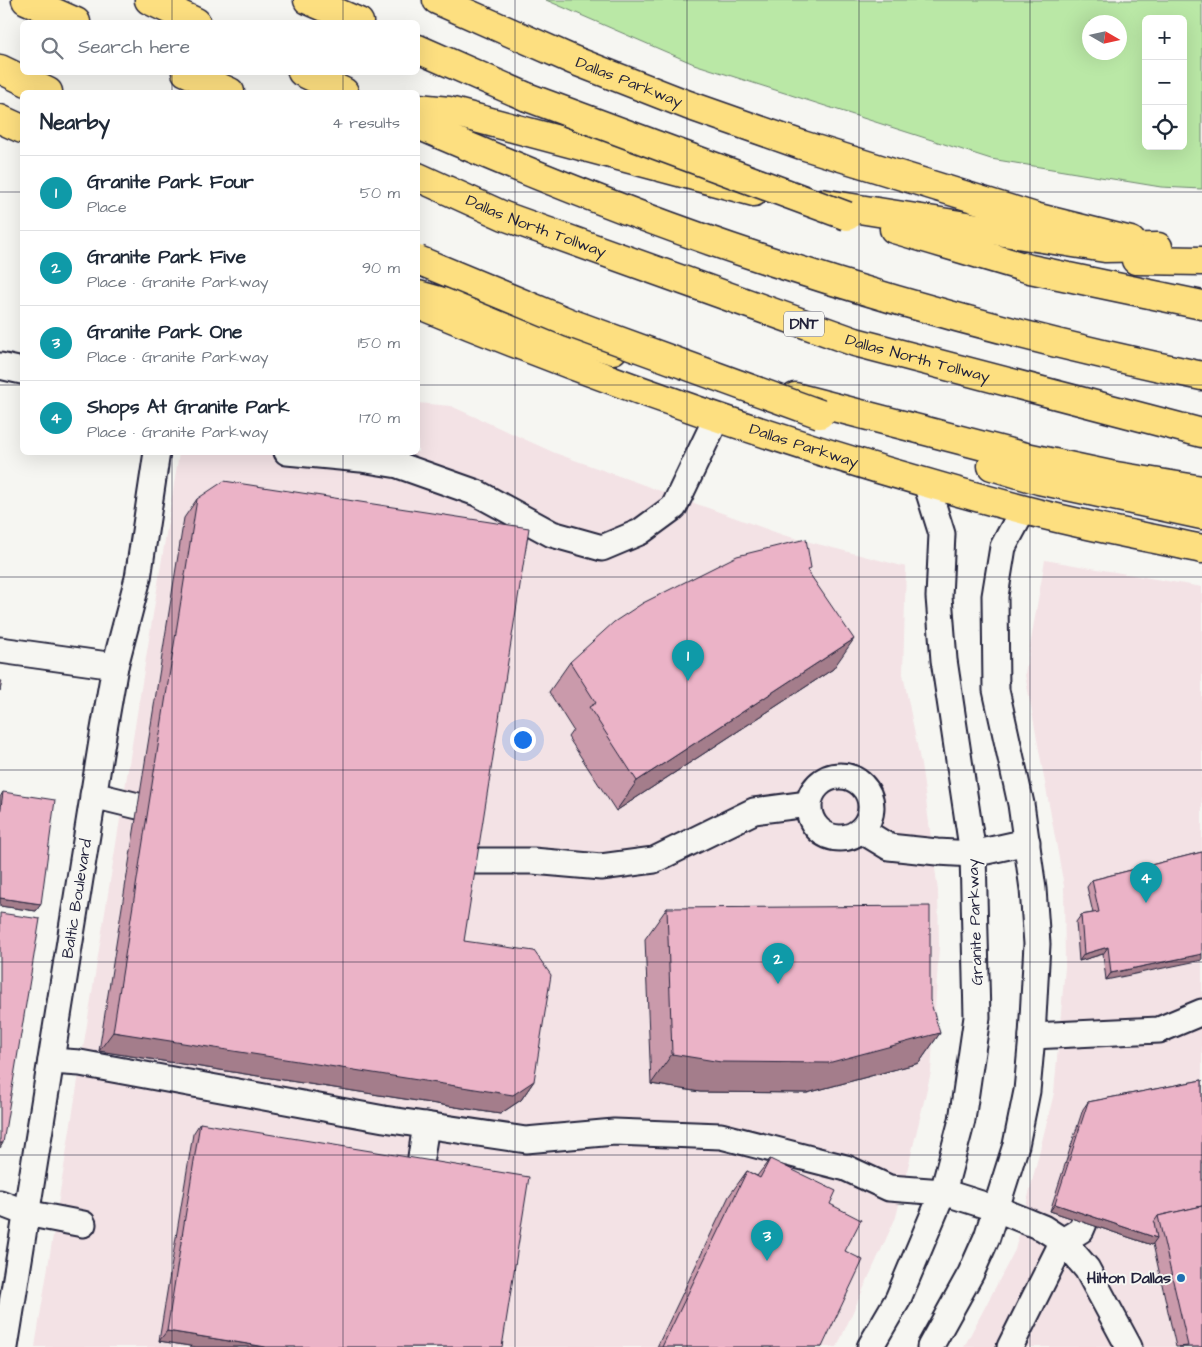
<!DOCTYPE html>
<meta charset="utf-8">
<style>
body{margin:0;font-family:"Architects Daughter",sans-serif;background:#f6f6f7;color:#1f2937}
.controls{position:absolute;right:15px;top:15px;display:grid;overflow:hidden;border-radius:8px;box-shadow:0 5px 20px #0002}
.controls button{width:45px;height:45px;display:grid;place-items:center;padding:0;border:0;border-bottom:1px solid #e0e1e3;background:#fff;color:#1f2937;font:25px sans-serif}
.compass{position:absolute;left:1082px;top:15px;width:45px;height:45px;border-radius:50%;background:#fff;box-shadow:0 5px 20px #0002;rotate:99deg}
.you{position:absolute;left:522px;top:739px;width:18px;height:18px;margin:-12px;border:4px solid #fff;border-radius:50%;background:#1a73e8;box-shadow:0 0 0 8px #1a73e833}
.badge{display:grid;place-items:center;width:32px;height:32px;border-radius:50%;background:#1f6fb2;color:#fff;font-size:16px;font-weight:700}
.pin{position:absolute;translate:-50% -41px;filter:drop-shadow(0 1px 2px #0008)}
.pin::after{content:'';position:absolute;top:26px;width:18px;height:15px;background:inherit;clip-path:polygon(0 0,100% 0,50% 100%)}
.list{margin:0;padding:0;list-style:none}
h2{display:flex;justify-content:space-between;align-items:center;height:65px;margin:0;padding:0 20px;font-size:21px}
h2 small{font-size:16px;font-weight:400;color:#747a83}
.list li{display:grid;grid-template-columns:32px 1fr auto;gap:15px;align-items:center;box-sizing:border-box;height:75px;padding:0 20px;border-top:1px solid #e0e1e3}
.list b{display:block;font-size:19px;white-space:nowrap}
.list p{margin:0;font-size:16px;white-space:nowrap;color:#747a83}
.list em{font-size:16px;font-style:normal;color:#747a83}
.icon{flex:none;width:28px;height:28px;fill:none;stroke:currentColor;stroke-width:2;stroke-linecap:round;stroke-linejoin:round}
.map{position:relative;flex:none;width:1202px;height:1347px;overflow:hidden}
.search{position:absolute;background:#fff;box-shadow:0 5px 20px #0002;left:20px;top:20px;width:400px;height:55px;display:flex;align-items:center;gap:12px;box-sizing:border-box;padding:0 18px;border-radius:8px;color:#747a83;font-size:19px}
.panel{position:absolute;background:#fff;box-shadow:0 5px 20px #0002;left:20px;top:90px;width:400px;height:365px;border-radius:8px}
.map>svg:first-child{display:block}
.built{fill:#f3e2e5}
.green{fill:#bae8a6;stroke:#6e8570;fill-rule:evenodd}
.lines{fill:none;stroke-linecap:round;stroke-linejoin:round}
.minor-casing{stroke:#22223b;stroke-width:29}
.major-casing{stroke:#22223b;stroke-width:31}
.highway-casing{stroke:#22223b;stroke-width:31}
.minor{stroke:#f6f6f2;stroke-width:25}
.major{stroke:#fddf80;stroke-width:28}
.highway{stroke:#fddf80;stroke-width:28}
.highway-bridge-casing{stroke:#22223b;stroke-width:31;stroke-linecap:butt}
.highway-bridge{stroke:#fddf80;stroke-width:28}
.wall{fill:#ca9aab;stroke:#22223b}
.shaded-wall{fill:#a47d8b;stroke:#22223b}
.building{fill:#ebb3c7;stroke:#22223b}
.grid{fill:none;stroke:#22223b;stroke-width:1;stroke-opacity:0.55}
.poi-dot{fill:#1f6fb2;stroke:#f6f6f2;stroke-width:2}
.labels{text-anchor:middle;dominant-baseline:central;stroke-width:4;stroke-linejoin:round;paint-order:stroke}
.shield{fill:#f6f6f2;stroke:#626272;stroke-width:1}
.shield-label{font-size:15px;font-weight:bold;fill:#22223b}
.street-label{font-size:16px;fill:#22223b;stroke:#f6f6f2}
.poi-label{font-size:16px;font-weight:bold;fill:#22223b;stroke:#f6f6f2;text-anchor:end}
</style>
<div class="map">
<svg width="1202" height="1347" viewBox="0 0 1202 1347">
<rect width="100%" height="100%" fill="#f6f6f2"/>
<filter id="ink" filterUnits="userSpaceOnUse"><feTurbulence type="fractalNoise" baseFrequency=".02" numOctaves="2"/><feDisplacementMap in="SourceGraphic" scale="10" xChannelSelector="R" yChannelSelector="G"/><feConvolveMatrix kernelMatrix="1 2 1 2 8 2 1 2 1" color-interpolation-filters="sRGB"/></filter>
<g filter="url(#ink)">
<g class="built">
<path d="M418,403L451,406L555,453L783,535L906,567L903,674L922,770L938,891L939,947L931,1072L896,1217L837,1347H35L179,453L418,452Z"/>
<path d="M1045,560L1202,587V1347H964L1015,1250L1054,1093L1065,967L1064,886L1025,674Z"/>
</g>
<path class="green" d="M546,0H1202V189L1161,187L991,159L694,64ZM1146,19H1183V146H1146ZM1090,22H1120V52H1090Z"/>
<g class="lines">
<g class="minor-casing">
<g id="minor">
<path d="M0,366L22,371"/>
<path d="M287,452L361,459L398,465L477,493L552,534L602,548L640,532L674,507L717,417"/>
<path d="M0,650L115,666"/>
<circle cx="840" cy="807" r="31"/>
<path d="M93,795L138,806"/>
<path d="M861,830L889,847L937,852L973,854L1027,842"/>
<path d="M466,861H533L601,867L654,860L754,811L808,804"/>
<path d="M1032,1036L1159,1030L1202,1012"/>
<path d="M51,1061L80,1063L384,1119L526,1140L614,1132L721,1136L846,1168L889,1188L943,1192L997,1209L1043,1228L1063,1241L1087,1269L1129,1347"/>
<path d="M419,1170L426,1125"/>
<path d="M0,1203L26,1213L83,1224"/>
<path id="s1" d="M5,1347L103,735L115,666L138,578L157,452"/>
<path d="M870,1347L898,1299L943,1192L962,1120L977,1017L973,854L944,660L939,597L942,534L926,483"/>
<path d="M930,1347L971,1273L987,1237L1016,1145L1027,1091L1032,1036L1037,944L1033,889L1021,804L996,690L995,596L1003,547L1023,510"/>
<path d="M1010,1347L1063,1241L1081,1230L1084,1223"/>
</g>
</g>
<g class="major-casing">
<g id="major">
<path id="s2" d="M437,0L573,60L688,105L802,145L1035,217L1131,241"/>
<path d="M0,119L22,129"/>
<path id="s3" d="M420,305C615,386 816,455 1021,509C1080,525 1142,536 1202,549"/>
</g>
</g>
<g class="highway-casing">
<g id="highway">
<path d="M26,0L76,22"/>
<path d="M149,0L196,22"/>
<path d="M308,0L359,22"/>
<path d="M418,49L527,97"/>
<path d="M0,69L48,92"/>
<path d="M186,72L230,92"/>
<path d="M302,72L344,92"/>
<path d="M418,108L449,111L754,192"/>
<path d="M418,125C529,173 642,219 758,257C903,305 1052,345 1202,376"/>
<path id="s4" d="M418,177L504,216L855,342L1202,433"/>
<path d="M821,203L1105,248L1158,247"/>
<path d="M894,229L1030,269L1202,305"/>
<path d="M1136,260L1202,261"/>
<path d="M418,295L613,350"/>
<path d="M795,397L1026,457L1110,475L1202,490"/>
<path d="M992,466L1039,480L1202,515"/>
</g>
</g>
<use href="#minor" class="minor"/>
<use href="#major" class="major"/>
<use href="#highway" class="highway"/>
<g class="highway-bridge-casing">
<g id="highway-bridge">
<path d="M527,97L847,216"/>
<path d="M418,260L570,323L820,414"/>
</g>
</g>
<use href="#highway-bridge" class="highway-bridge"/>
</g>
<g class="wall">
<path d="M197,499L464,941L534,1081L521,1100L500,1114L99,1051L184,518Z"/>
<path d="M808,572L833,669L616,811L568,737L573,730L549,692L570,662Z"/>
<path d="M3,792L41,904L36,911L0,906V797Z"/>
<path d="M1202,852L1106,980L1103,954L1079,961L1076,922L1081,915L1093,913L1087,887L1092,880Z"/>
<path d="M667,908L940,1033L919,1063L807,1093L700,1092L651,1084L645,939Z"/>
<path d="M1202,1080V1347H1176L1153,1244L1152,1245L1050,1211L1083,1109L1088,1102Z"/>
<path d="M200,1123L502,1347H196L159,1341L193,1134Z"/>
<path d="M770,1159L830,1204L845,1251L822,1347H657L729,1196L747,1171L757,1176Z"/>
</g>
<g class="shaded-wall">
<path d="M854,639L833,669L616,811L637,781Z"/>
<path d="M0,898L41,904L36,911L0,906Z"/>
<path d="M1108,947L1103,954L1079,961L1084,954Z"/>
<path d="M1202,954V960L1106,980L1111,973Z"/>
<path d="M113,1032L534,1081L521,1100L500,1114L99,1051Z"/>
<path d="M940,1033L919,1063L807,1093L700,1092L651,1084L672,1054Z"/>
<path d="M0,1143H3L0,1148Z"/>
<path d="M1055,1204L1157,1238L1152,1245L1050,1211Z"/>
<path d="M167,1331L266,1347H196L159,1341Z"/>
</g>
<g class="building">
<path d="M224,481L529,528L464,941L534,951L551,975L534,1081L513,1095L113,1032L197,499Z"/>
<path d="M806,539L811,568L807,570L854,639L637,781L589,707L596,703L570,662L614,622L643,603L737,556Z"/>
<path d="M0,681H2L0,691Z"/>
<path d="M3,792L55,800L41,904L0,898V815Z"/>
<path d="M1202,852V954L1111,973L1108,947L1084,954L1081,915L1099,912L1092,880Z"/>
<path d="M930,906V1000L940,1033L828,1063L721,1062L672,1054L667,908Z"/>
<path d="M0,913L40,919L3,1143H0Z"/>
<path d="M1202,1080V1206L1158,1216L1154,1222L1157,1238L1055,1204L1088,1102Z"/>
<path d="M200,1123L529,1177L502,1347H266L167,1331Z"/>
<path d="M770,1159L836,1191L830,1204L861,1220L845,1251L863,1260L822,1347H662L747,1171L760,1178Z"/>
<path d="M1202,1206V1347H1179L1188,1346L1158,1216Z"/>
</g>
</g>
<path class="grid" d="M172,0V22M343,0V22M515,0V1347M687,0V1347M859,0V1347M1030,0V1347M172,72V92M343,72V92M0,192H22M418,192H1202M0,385H22M418,385H1202M172,452V1347M343,452V1347M0,577H1202M0,770H1202M0,962H1202M0,1155H1202"/>
<circle class="poi-dot" cx="1181" cy="1278" r="5"/>
<g class="labels">
<rect class="shield" x="784" y="311.5" width="40" height="25" rx="4"/>
<g class="shield-label">
<text x="804" y="324">DNT</text>
</g>
<g class="street-label">
<text stroke="none"><textPath href="#s2" startOffset="209">Dallas Parkway</textPath></text>
<text stroke="none"><textPath href="#s4" startOffset="128">Dallas North Tollway</textPath></text>
<text stroke="none"><textPath href="#s4" startOffset="532">Dallas North Tollway</textPath></text>
<text stroke="none"><textPath href="#s3" startOffset="409">Dallas Parkway</textPath></text>
<text stroke="none"><textPath href="#s1" startOffset="454">Baltic Boulevard</textPath></text>
<text transform="translate(975 922) rotate(-92)">Granite Parkway</text>
</g>
<g class="poi-label">
<text x="1171" y="1278">Hilton Dallas</text>
</g>
</g>
</svg>
<div class="controls">
<button>+</button>
<button>−</button>
<button><svg class="icon" aria-label="locate" viewBox="0 0 24 24"><circle cx="12" cy="12" r="6"/><path d="M12 2v4M12 18v4M2 12h4M18 12h4"/></svg></button>
</div>
<svg class="compass" viewBox="-18 -18 36 36"><path d="M0-13l5 13h-10z" fill="#e53935"/><path d="M0 13l5-13h-10z" fill="#747a83"/></svg>
<div class="you"></div>
<div class="pin badge" style="left:688px;top:681px;background:#0f9aa8">1</div>
<div class="pin badge" style="left:778px;top:984px;background:#0f9aa8">2</div>
<div class="pin badge" style="left:767px;top:1261px;background:#0f9aa8">3</div>
<div class="pin badge" style="left:1146px;top:903px;background:#0f9aa8">4</div>
<div class="search"><svg class="icon" aria-label="search" viewBox="0 0 24 24"><circle cx="10" cy="10" r="6"/><path d="M15 15l6 6"/></svg>Search here</div>
<section class="panel">
<h2>Nearby<small>4 results</small></h2>
<ul class="list">
<li><span class="badge" style="background:#0f9aa8">1</span><div><b>Granite Park Four</b><p>Place</p></div><em>50 m</em></li>
<li><span class="badge" style="background:#0f9aa8">2</span><div><b>Granite Park Five</b><p>Place · Granite Parkway</p></div><em>90 m</em></li>
<li><span class="badge" style="background:#0f9aa8">3</span><div><b>Granite Park One</b><p>Place · Granite Parkway</p></div><em>150 m</em></li>
<li><span class="badge" style="background:#0f9aa8">4</span><div><b>Shops At Granite Park</b><p>Place · Granite Parkway</p></div><em>170 m</em></li>
</ul>
</section>
</div>
